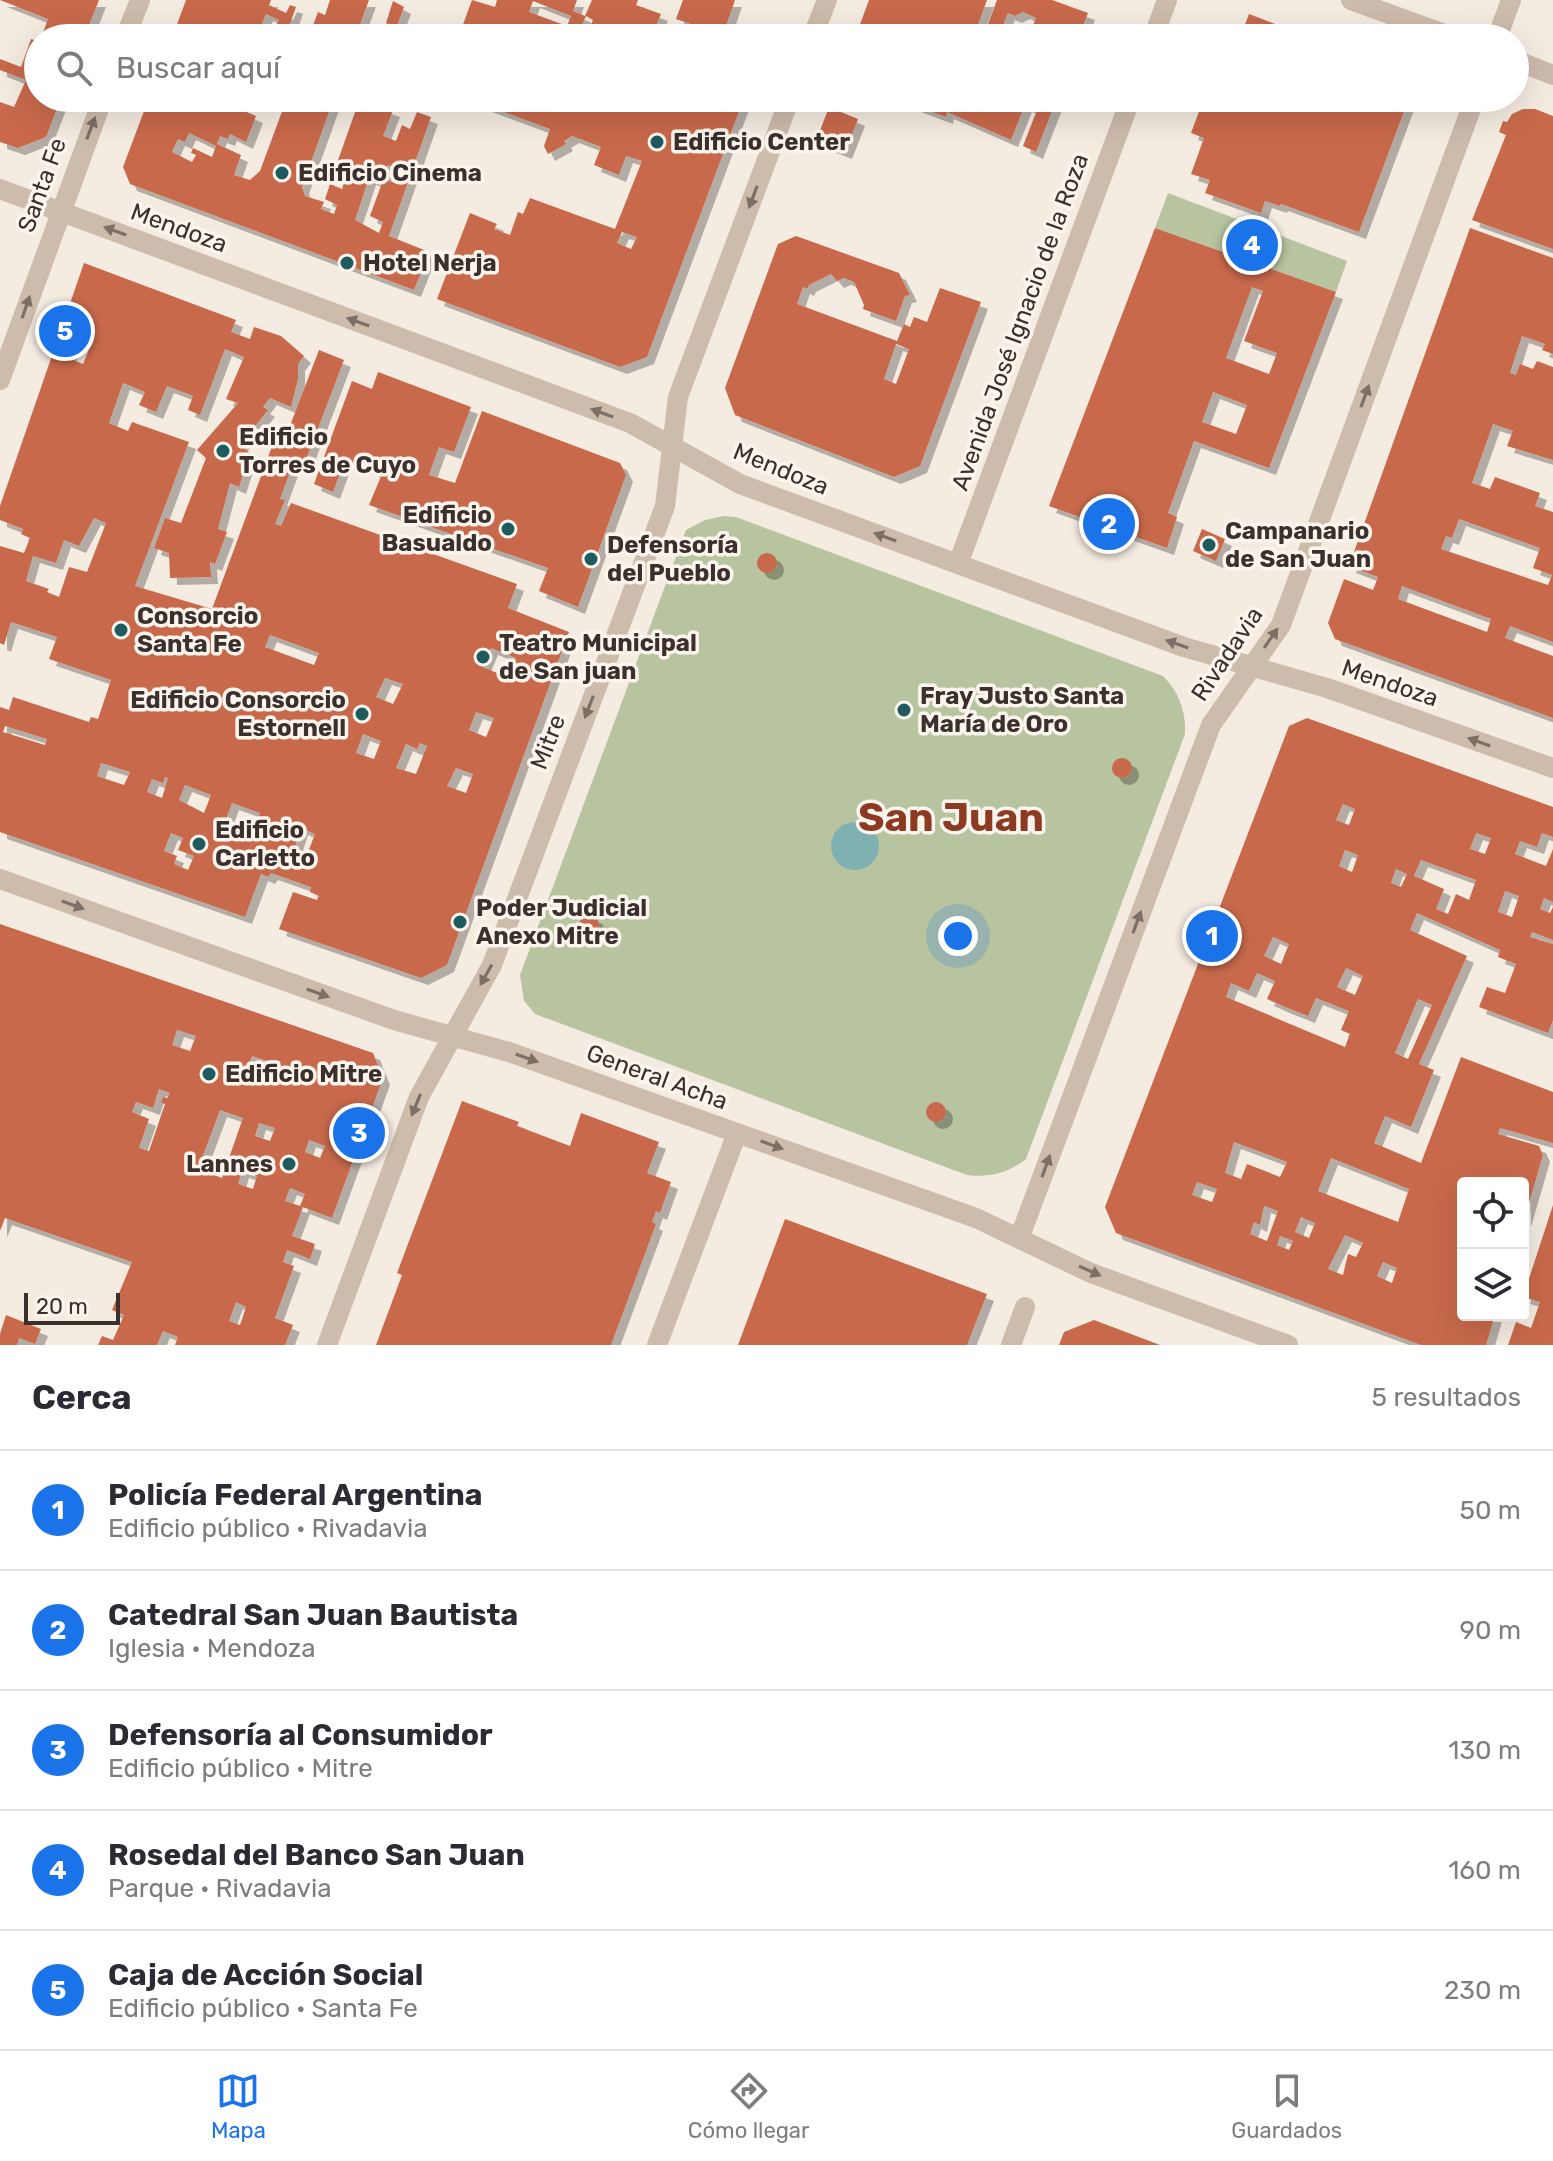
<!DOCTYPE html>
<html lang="es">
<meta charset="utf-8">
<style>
body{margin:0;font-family:Rubik,sans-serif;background:#f2f2f3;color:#2b2b33}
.controls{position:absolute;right:24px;bottom:24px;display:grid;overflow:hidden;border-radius:8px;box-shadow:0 8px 32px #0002}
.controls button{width:72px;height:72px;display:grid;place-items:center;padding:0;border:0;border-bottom:2px solid #e1e1e2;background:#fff;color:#2b2b33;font:40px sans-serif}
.scale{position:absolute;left:24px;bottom:20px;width:96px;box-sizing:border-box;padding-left:8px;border:4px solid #3b302b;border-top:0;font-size:22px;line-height:28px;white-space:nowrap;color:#3b302b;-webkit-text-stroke:6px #fbf5ee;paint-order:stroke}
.you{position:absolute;left:958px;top:936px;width:28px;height:28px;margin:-20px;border:6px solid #fff;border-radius:50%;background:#1a73e8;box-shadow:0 0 0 12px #1a73e833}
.badge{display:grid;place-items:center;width:52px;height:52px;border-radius:50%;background:#1a73e8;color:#fff;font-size:26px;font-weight:700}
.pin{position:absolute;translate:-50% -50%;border:4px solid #fff;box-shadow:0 2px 8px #0006}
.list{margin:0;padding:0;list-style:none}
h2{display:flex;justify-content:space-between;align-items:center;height:104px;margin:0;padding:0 32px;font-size:34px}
h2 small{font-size:26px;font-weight:400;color:#7c7c81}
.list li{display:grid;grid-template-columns:52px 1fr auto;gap:24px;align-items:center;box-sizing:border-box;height:120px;padding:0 32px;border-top:2px solid #e1e1e2}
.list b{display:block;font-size:30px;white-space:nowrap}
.list p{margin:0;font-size:26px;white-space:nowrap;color:#7c7c81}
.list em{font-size:26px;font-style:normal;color:#7c7c81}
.icon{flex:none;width:44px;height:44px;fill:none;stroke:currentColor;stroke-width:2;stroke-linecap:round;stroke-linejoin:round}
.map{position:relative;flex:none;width:1553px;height:1345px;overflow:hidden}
.search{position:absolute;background:#fff;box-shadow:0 8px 32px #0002;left:24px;right:24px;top:24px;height:88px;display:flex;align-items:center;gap:20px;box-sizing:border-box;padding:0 28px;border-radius:44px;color:#7c7c81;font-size:30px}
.sheet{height:704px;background:#fff}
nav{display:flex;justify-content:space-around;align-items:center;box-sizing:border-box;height:112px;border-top:2px solid #e1e1e2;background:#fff;font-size:22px;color:#7c7c81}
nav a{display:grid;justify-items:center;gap:4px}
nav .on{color:#1a73e8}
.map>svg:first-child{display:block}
.park{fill:#b8c4a0}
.water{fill:#7fb0b2}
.building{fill:#c8694b;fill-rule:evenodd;filter:url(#shadow)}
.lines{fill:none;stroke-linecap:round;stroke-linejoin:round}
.street{stroke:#cdbbac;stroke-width:20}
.oneway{fill:#7d6f65}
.poi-dot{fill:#1f5a5e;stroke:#fbf5ee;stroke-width:3}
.labels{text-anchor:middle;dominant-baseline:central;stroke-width:7;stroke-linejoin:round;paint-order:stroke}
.poi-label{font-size:24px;font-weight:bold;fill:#3b302b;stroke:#fbf5ee;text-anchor:start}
.street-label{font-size:24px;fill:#3b302b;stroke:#fbf5ee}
.town-label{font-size:40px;font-weight:bold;fill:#8c3b22;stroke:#fbf5ee}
</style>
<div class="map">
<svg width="1553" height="1345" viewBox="0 0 1553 1345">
<defs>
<filter id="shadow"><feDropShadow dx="7" dy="7" stdDeviation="0" flood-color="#0004"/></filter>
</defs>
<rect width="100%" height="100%" fill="#f4ebe1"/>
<g class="park">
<path d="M1168,193L1347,261L1336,292L1155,228Z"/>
<path d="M724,516L736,517L1163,676C1179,692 1186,711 1185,734L1026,1159C1008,1173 990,1178 967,1175L535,1014L524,1001L520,975L686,530L705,520Z"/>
</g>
<circle class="water" cx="855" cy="846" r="24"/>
<g class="building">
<path d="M0,0H99L84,38H41L48,19Z"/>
<path d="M186,0H271L269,5L286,13L290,5L296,7L285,38H172ZM266,14L279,20L273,31L261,26Z"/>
<path d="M330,0H369L355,38H316L319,31L312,28L318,12L325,15Z"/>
<path d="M472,0L495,7L497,0H577L573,11L585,16L592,0H638L636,5L661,14L655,28L680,38H636V36L615,28L611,38H577L579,31L587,35L593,20L586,16L579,31L568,27L563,38H458ZM533,1L571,16L567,26L529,12Z"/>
<path d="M683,0H735L723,35L729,38H715L717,33L676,19Z"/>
<path d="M869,0H987L973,38H855Z"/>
<path d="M997,0H1052L1088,13L1080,34L1072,32L1070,38H1028L1036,18L1023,12L1015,16L1008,13L1001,30L1010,34L1011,38H983Z"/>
<path d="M393,1L404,7L396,28L386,23Z"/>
<path d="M1249,14L1312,38H1240Z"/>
<path d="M31,39L38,41V98H61L46,137L18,148L0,142V102L14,107L26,80L0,70V59L21,67Z"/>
<path d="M149,98H214L256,116L246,142L230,134L228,139L220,136L217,144L241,155L234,175L250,180L260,171L287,98H334L302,187L305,196L324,202L321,209L334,214L337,205L325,199L330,184L342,189L348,171L336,166L360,98H375L373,103L393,110L383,136L396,141L402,125L410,129L417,112L431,117L389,236L424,250L427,257L414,290L130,184L123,167ZM189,133L216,146L212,157L193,148L191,153L196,155L192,162L172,152L178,139L185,142ZM388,165L401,171L397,184L383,178ZM369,178L382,183L370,216L383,222L379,233L355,220Z"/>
<path d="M466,98H671L689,105L692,98H744L647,357L620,367L437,299L470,213L497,224L494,229L510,235L518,212L523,214L530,198L615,229L642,161L626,156L619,175L594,165L601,147L572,136L564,141L566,144L548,154L544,146L550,129ZM622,232L637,237L631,249L617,243Z"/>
<path d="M895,98H1057L1036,152L1023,146L1037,110L1025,105L1011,140L947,112L946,117Z"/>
<path d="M1204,98H1409L1359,232L1281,204L1280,206L1265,201L1261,213L1205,193L1210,180L1191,174L1204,138L1191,133Z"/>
<path d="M829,107L858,119L845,152L816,141Z"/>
<path d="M1523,109H1535L1553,116V249L1472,220L1506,135L1499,132L1503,121L1507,122L1512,114Z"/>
<path d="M1155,228L1336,292L1269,468L1194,441L1168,513L1177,517L1167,548L1049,506ZM1252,287L1263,291L1244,341L1277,353L1269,374L1226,358ZM1213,392L1247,405L1236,434L1202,422Z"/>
<path d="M1470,228L1553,258V354L1542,350L1545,344L1522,336L1510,373L1516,375L1520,364L1533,369L1537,361L1553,367V460L1507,446L1513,431L1493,424L1472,483L1490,489L1495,477L1540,493L1535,506L1553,512V642L1510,626L1505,638L1553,656V718L1335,639L1328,623L1344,579L1373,590L1378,577L1349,566ZM1459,519L1540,548L1533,568L1552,575L1548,585L1441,549L1446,536L1452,538ZM1402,586L1491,619L1487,632L1398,599Z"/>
<path d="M796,236L899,273L910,295L905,296L896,321L863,309L864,305L854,282L844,278L837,281L831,274L809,285L807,289L803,287L797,304L897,341L904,324L910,327L914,317L927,322L940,288L981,302L920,466L894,477L735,415L725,388L778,244ZM896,344L909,349L896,384L884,379Z"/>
<path d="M84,263L236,320L231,332L250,339L254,327L281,336L304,356L298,364V379L291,407L270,398L263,407L268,410L240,445L250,453L239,487L230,483L218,529L227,532L215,564L210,562L211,577L170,578L169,553L154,548L165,518L181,523L206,458L197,450L238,403L226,399L244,357L225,349L200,415L188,410L193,396L167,386L156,412L139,405L145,392L123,383L109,423L128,431L132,422L189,442L135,586L212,609L274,441L283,444L319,350L344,360L304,465L294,461L280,499L285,500L275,524L281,526L291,503L517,584L508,608L569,632L447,965L421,978L279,929L293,892L317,900L319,896L310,892L311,887L271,873L268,877L261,874L245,917L0,832V707L9,710L13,697L89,722L91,717L98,719L111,680L49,659L57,637L11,622L4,645L0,643V546L24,553L30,538L21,534L23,529L0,520V506ZM85,317L89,319L84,332L94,337L83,364L68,358ZM94,518L106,523L87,572L69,567L59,597L47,592L49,589L26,581L33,556L56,563L64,540L79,546ZM270,635L319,653L314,665L265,647ZM491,648L516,658L509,678L483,667ZM385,678L403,684L393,704L376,697ZM476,712L494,718L486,737L469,730ZM5,726L47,739L45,745L3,732ZM363,734L381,741L374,759L356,753ZM420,743L427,746L416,774L396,768L406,744L417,749ZM101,763L130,772L124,785L97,776ZM456,768L473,774L466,793L447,786ZM165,777L168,778L162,798L147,792L152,779L163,783ZM185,785L211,795L204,813L179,800ZM232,803L260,813L253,832L225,822ZM301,828L315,834L308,852L295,847ZM171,833L183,838L178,850L194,856L188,870L174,864L177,856L164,851Z"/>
<path d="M378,372L471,407L454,452L439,447L429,475L455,483L482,411L620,463L626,475L578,607L539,591L548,568L369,505L382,474L345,459L333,492L314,484L352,381L372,389Z"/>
<path d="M1202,529L1225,539L1216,561L1193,551Z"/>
<circle cx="767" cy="563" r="10"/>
<path d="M1307,718L1553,807V837L1542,833L1537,847L1520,841L1515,854L1546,866L1553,849V902L1544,898L1540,909L1550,913L1553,907V940L1532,932L1530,937L1553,944V1020L1548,1033L1479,1007L1487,987L1505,993L1516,964L1498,957L1500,950L1417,913L1410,930L1467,956L1419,1064L1434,1070L1411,1127L1385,1116L1374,1143L1421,1163L1461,1057L1553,1092V1143L1500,1128L1498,1134L1539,1146L1543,1155L1524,1220L1523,1183H1463V1315H1495L1486,1345H1421L1116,1233L1105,1207L1289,726ZM1343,804L1355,809L1349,825L1336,820ZM1476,833L1491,838L1485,854L1470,849ZM1345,850L1358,855L1352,872L1339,866ZM1421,860L1476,880L1469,900L1456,894L1448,914L1436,909L1444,889L1414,876ZM1396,869L1407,874L1401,887L1391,883ZM1505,891L1519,896L1512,917L1498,912ZM1273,937L1289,944L1281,964L1264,956ZM1346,968L1363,976L1355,995L1337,987ZM1257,973L1275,981L1267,999L1285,1007L1308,1016L1316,998L1349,1011L1341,1030L1350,1034L1345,1047L1226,997L1231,983L1249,991ZM1418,999L1432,1005L1408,1059L1395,1053ZM1234,1142L1287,1162L1280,1177L1247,1164L1241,1179L1225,1173ZM1331,1158L1409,1189L1398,1222L1318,1191ZM1197,1182L1217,1189L1212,1202L1192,1195ZM1264,1206L1278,1211L1267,1241L1250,1234L1254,1222L1260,1225ZM1301,1217L1315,1223L1309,1238L1295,1232ZM1345,1235L1363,1243L1356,1257L1348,1254L1343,1275L1328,1269ZM1280,1236L1293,1241L1289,1250L1277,1245ZM1383,1262L1397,1268L1392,1283L1377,1276Z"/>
<circle cx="1122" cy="768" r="10"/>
<circle cx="589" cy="925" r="10"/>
<path d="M0,924L373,1053L383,1078L332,1218L300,1206L305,1194L290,1188L285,1201L303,1207L292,1236L315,1244L310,1259L287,1250L283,1262L294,1266L275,1318L293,1325L285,1345H175L178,1337L163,1331L157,1345H98L102,1336L113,1340L124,1315L112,1310L132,1262L5,1218L0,1231ZM177,1030L196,1036L190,1051L172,1045ZM252,1056L288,1068L283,1084L247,1072ZM159,1089L170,1093L167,1098L163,1097L161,1103L165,1104L149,1151L139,1148L149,1119L132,1112L136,1102L153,1108ZM220,1110L243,1118L222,1178L198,1169ZM259,1123L275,1128L270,1141L255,1136ZM309,1140L325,1146L320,1158L305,1152ZM242,1171L257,1176L253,1189L238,1184ZM236,1302L246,1307L240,1325L229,1321Z"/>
<path d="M462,1101L519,1122L517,1126L570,1146L581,1113L659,1142L647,1173L671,1182L660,1213L656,1211L652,1222L656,1224L611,1345H376L402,1275L397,1273Z"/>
<circle cx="936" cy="1112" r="10"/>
<path d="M1553,1205V1345H1508L1516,1322L1531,1328L1540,1302L1523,1297Z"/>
<path d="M785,1219L987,1294L967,1345H738Z"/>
<path d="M6,1315L41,1329L35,1344L19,1338L17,1345H0V1334Z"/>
<path d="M1094,1320L1160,1345H1059L1064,1332Z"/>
</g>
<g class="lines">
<g class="street">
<path d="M1351,0L1455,38"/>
<path d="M125,38L140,0"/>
<path d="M812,38L827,0"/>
<path d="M1153,38L1167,0"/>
<path d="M1497,38L1511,0"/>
<path d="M1515,60L1553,75"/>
<path d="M0,189L630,423L740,484L1184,647L1327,688L1553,768"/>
<path d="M0,380L103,98"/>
<path d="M958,564L1131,98"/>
<path d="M0,879L394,1020L509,1052L976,1218L1091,1273L1288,1345"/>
<path d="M1019,1239L1211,725L1281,625L1475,98"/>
<path d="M327,1345L419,1097L492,965L665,506L678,397L790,98"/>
<path d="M657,1345L737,1133"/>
<path d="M1011,1345L1025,1307"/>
</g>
</g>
<defs><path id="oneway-solid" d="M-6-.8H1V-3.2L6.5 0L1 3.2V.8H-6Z" transform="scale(2)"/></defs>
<g class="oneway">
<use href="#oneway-solid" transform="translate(91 128) rotate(-69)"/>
<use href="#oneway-solid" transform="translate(753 197) rotate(111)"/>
<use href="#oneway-solid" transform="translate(115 231) rotate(-160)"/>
<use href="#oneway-solid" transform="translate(26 307) rotate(-71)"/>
<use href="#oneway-solid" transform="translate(358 322) rotate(-160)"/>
<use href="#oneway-solid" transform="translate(1365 396) rotate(-70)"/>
<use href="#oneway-solid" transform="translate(602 413) rotate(-160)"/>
<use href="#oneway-solid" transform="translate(885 537) rotate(-160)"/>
<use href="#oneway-solid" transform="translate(1271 638) rotate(-55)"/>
<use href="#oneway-solid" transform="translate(1177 644) rotate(-161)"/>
<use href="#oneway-solid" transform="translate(589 707) rotate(111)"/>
<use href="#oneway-solid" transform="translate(1479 742) rotate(-160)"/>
<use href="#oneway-solid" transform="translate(73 905) rotate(20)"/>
<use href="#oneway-solid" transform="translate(1137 922) rotate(-70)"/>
<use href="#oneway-solid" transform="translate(486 975) rotate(119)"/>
<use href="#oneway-solid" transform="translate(318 993) rotate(20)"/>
<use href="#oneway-solid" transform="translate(527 1058) rotate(20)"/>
<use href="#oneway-solid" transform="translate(416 1105) rotate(112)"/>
<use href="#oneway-solid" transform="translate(772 1145) rotate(20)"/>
<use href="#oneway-solid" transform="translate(1046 1166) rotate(-70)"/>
<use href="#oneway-solid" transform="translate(1090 1271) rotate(24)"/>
</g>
<g class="poi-dot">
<circle cx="657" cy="142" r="8"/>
<circle cx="282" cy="173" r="8"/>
<circle cx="347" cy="263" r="8"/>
<circle cx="223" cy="451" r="8"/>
<circle cx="508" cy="529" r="8"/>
<circle cx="1209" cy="545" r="8"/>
<circle cx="591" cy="559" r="8"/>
<circle cx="121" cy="630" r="8"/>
<circle cx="483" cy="657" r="8"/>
<circle cx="904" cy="710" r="8"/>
<circle cx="362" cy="714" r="8"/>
<circle cx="199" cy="844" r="8"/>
<circle cx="460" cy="922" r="8"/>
<circle cx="209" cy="1074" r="8"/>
<circle cx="289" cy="1164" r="8"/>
</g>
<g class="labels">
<g class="poi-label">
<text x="673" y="142">Edificio Center</text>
<text x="298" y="173">Edificio Cinema</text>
<text x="363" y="263">Hotel Nerja</text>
<text x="239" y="437">Edificio<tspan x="239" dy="28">Torres de Cuyo</tspan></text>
<text x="492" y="515" text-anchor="end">Edificio<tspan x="492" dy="28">Basualdo</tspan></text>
<text x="1225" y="531">Campanario<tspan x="1225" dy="28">de San Juan</tspan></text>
<text x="607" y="545">Defensoría<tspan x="607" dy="28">del Pueblo</tspan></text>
<text x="137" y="616">Consorcio<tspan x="137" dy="28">Santa Fe</tspan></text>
<text x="499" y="643">Teatro Municipal<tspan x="499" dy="28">de San juan</tspan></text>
<text x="920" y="696">Fray Justo Santa<tspan x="920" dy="28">María de Oro</tspan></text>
<text x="346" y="700" text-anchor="end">Edificio Consorcio<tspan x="346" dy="28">Estornell</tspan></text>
<text x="215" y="830">Edificio<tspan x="215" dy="28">Carletto</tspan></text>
<text x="476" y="908">Poder Judicial<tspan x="476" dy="28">Anexo Mitre</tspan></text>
<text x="225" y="1074">Edificio Mitre</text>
<text x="273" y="1164" text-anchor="end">Lannes</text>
</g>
<g class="street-label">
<text transform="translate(42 185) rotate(-70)">Santa Fe</text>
<text transform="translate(179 228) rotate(20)">Mendoza</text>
<text transform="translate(1020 322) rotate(-70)">Avenida José Ignacio de la Roza</text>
<text transform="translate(781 469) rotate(22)">Mendoza</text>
<text transform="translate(1227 654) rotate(-56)">Rivadavia</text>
<text transform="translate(1390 683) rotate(19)">Mendoza</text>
<text transform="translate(548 742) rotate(-69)">Mitre</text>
<text transform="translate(657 1077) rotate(20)">General Acha</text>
</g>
<g class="town-label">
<text x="951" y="817">San Juan</text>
</g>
</g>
</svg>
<div class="controls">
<button><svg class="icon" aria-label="locate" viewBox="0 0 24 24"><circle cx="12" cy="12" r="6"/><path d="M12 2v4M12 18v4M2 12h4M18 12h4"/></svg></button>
<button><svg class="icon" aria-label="layers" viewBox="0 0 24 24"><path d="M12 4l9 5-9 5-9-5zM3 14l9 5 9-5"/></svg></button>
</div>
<div class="scale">20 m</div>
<div class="you"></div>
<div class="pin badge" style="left:1212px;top:936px">1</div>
<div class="pin badge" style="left:1109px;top:524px">2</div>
<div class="pin badge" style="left:359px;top:1133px">3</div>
<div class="pin badge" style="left:1252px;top:245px">4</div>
<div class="pin badge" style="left:65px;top:331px">5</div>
<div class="search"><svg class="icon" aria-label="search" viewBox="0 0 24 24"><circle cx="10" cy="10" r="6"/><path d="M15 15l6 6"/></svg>Buscar aquí</div>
</div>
<section class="sheet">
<h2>Cerca<small>5 resultados</small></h2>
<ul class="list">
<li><span class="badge">1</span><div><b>Policía Federal Argentina</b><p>Edificio público · Rivadavia</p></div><em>50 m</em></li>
<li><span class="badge">2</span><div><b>Catedral San Juan Bautista</b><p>Iglesia · Mendoza</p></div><em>90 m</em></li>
<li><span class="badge">3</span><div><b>Defensoría al Consumidor</b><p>Edificio público · Mitre</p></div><em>130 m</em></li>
<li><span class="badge">4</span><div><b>Rosedal del Banco San Juan</b><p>Parque · Rivadavia</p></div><em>160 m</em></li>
<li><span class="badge">5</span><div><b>Caja de Acción Social</b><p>Edificio público · Santa Fe</p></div><em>230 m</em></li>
</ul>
</section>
<nav>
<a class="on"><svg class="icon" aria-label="map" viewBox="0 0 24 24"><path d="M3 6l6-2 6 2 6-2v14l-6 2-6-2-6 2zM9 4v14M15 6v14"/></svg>Mapa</a>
<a><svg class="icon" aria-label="directions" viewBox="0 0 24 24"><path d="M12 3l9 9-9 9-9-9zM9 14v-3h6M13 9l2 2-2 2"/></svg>Cómo llegar</a>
<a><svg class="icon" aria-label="saved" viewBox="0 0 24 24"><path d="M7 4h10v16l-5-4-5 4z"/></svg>Guardados</a>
</nav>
